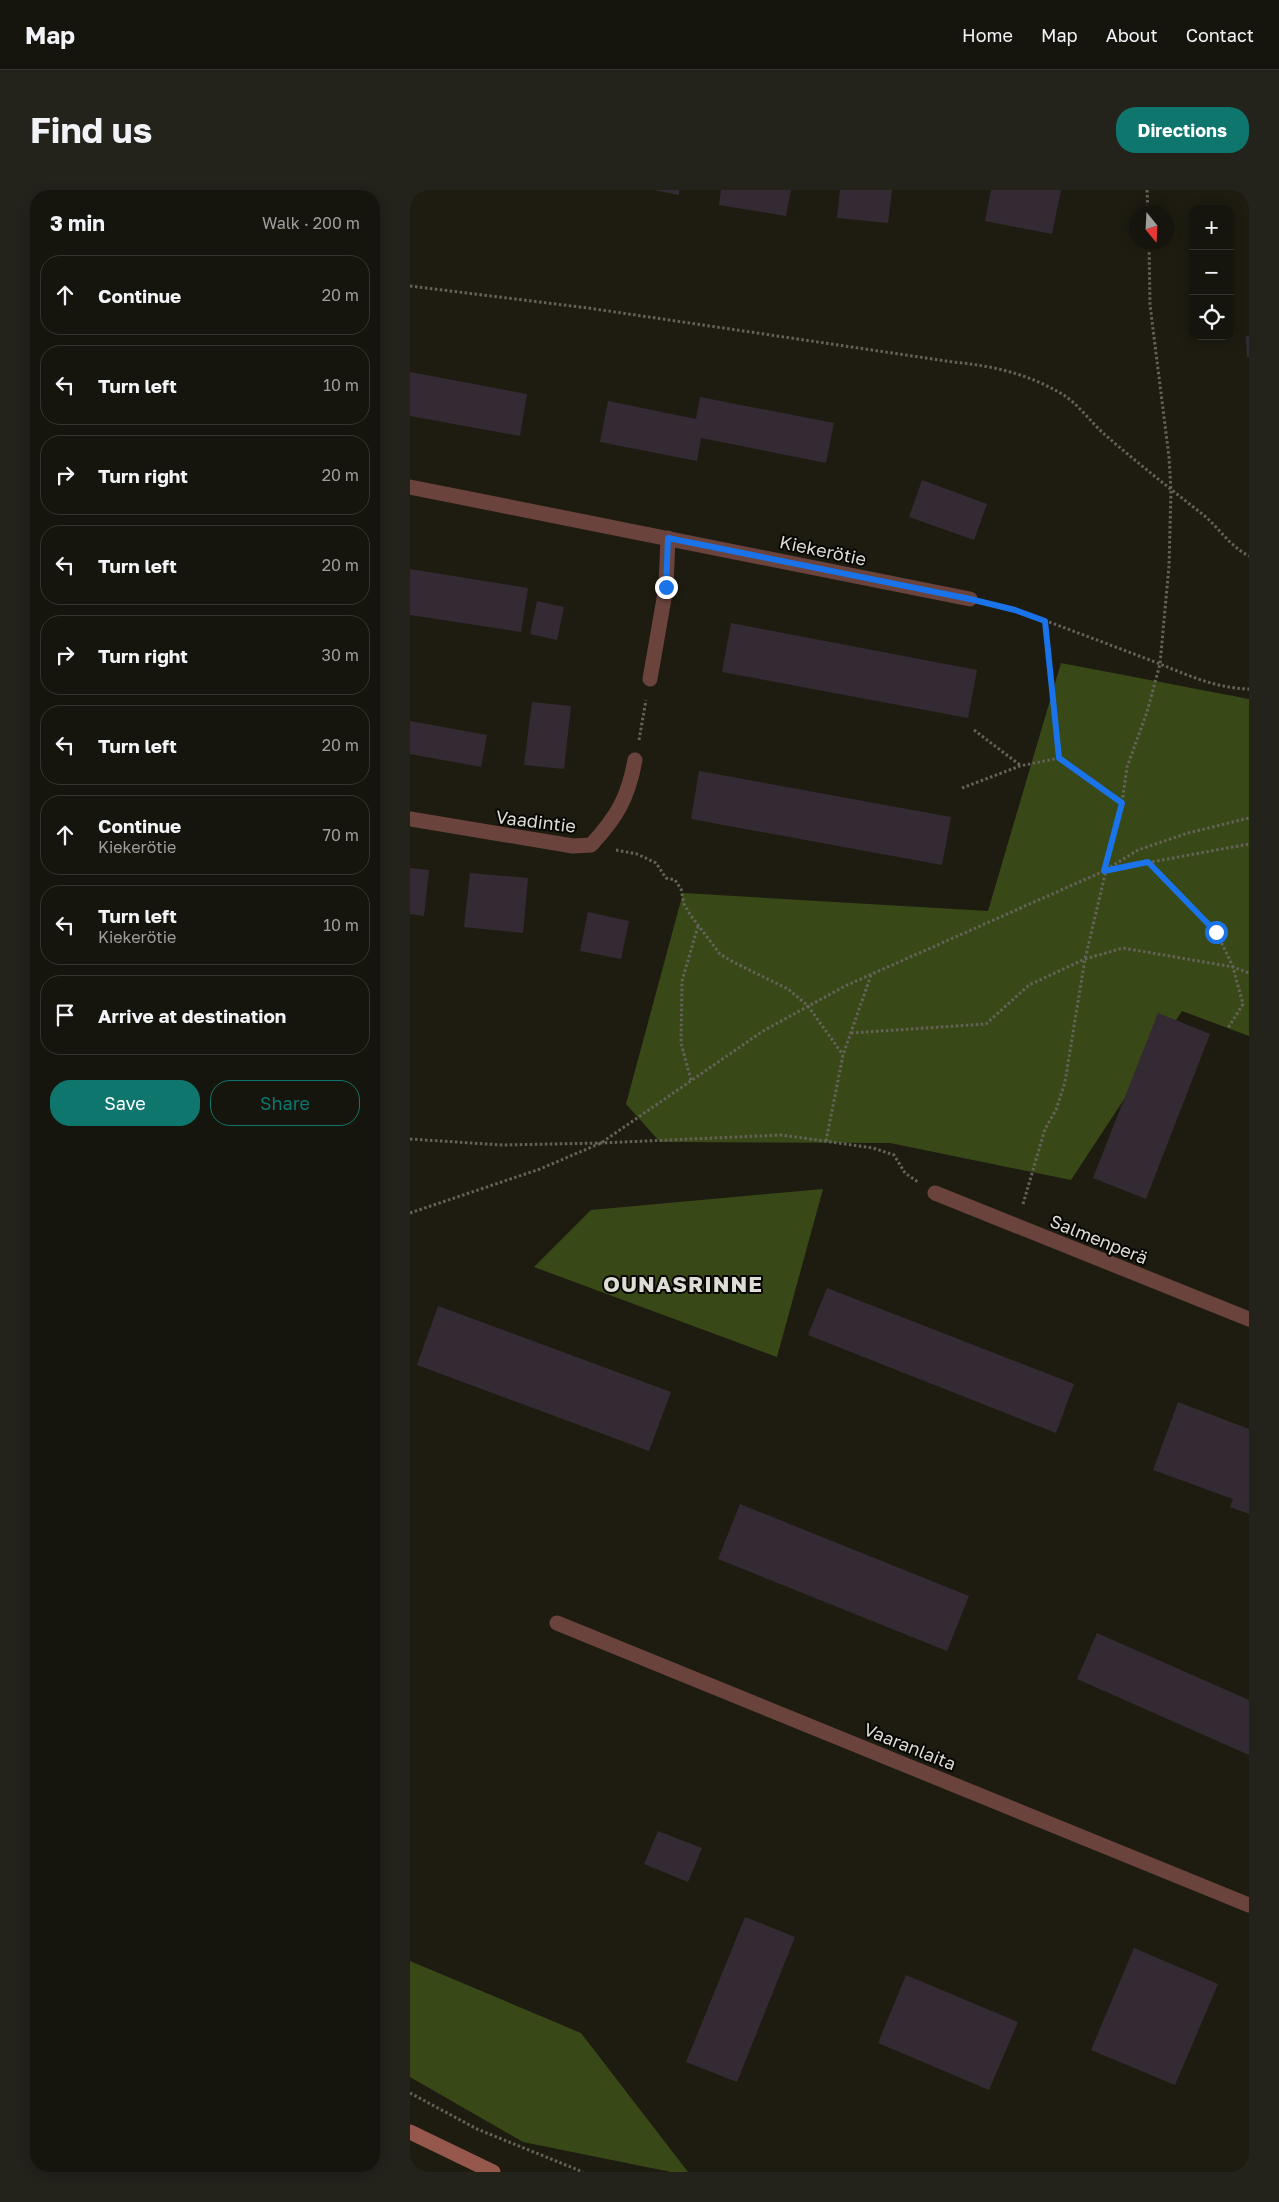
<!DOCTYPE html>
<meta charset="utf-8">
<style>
body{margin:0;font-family:"Golos Text",sans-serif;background:#23221b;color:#f1f3f6}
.controls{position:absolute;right:15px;top:15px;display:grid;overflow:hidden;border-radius:10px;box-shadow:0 2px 12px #0003}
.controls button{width:45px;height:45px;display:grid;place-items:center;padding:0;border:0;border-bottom:1px solid #35342e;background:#16150d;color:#f1f3f6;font:25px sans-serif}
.compass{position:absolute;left:719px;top:15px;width:45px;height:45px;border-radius:50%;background:#16150d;box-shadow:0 2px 12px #0003;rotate:162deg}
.stop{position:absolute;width:15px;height:15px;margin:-11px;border:4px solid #1a73e8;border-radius:50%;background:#fff}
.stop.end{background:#1a73e8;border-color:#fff;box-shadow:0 1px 5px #0008}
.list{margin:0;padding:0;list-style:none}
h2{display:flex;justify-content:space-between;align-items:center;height:65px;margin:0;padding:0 20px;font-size:21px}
h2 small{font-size:16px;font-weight:400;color:#9e9f9d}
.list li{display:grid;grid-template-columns:32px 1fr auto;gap:15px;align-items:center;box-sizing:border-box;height:80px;margin:0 10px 10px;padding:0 10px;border:1px solid #35342e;border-radius:20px}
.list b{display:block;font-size:19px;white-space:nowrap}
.list p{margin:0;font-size:16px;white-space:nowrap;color:#9e9f9d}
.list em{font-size:16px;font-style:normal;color:#9e9f9d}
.actions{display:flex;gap:10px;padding:15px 20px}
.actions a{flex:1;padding:11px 0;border:1px solid #0f766e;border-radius:20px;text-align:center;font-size:18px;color:#0f766e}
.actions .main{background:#0f766e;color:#fff}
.icon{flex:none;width:28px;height:28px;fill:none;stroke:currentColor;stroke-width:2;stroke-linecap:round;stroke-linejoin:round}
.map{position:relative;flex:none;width:839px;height:1982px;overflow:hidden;border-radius:20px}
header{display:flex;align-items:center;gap:30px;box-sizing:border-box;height:70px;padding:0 25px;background:#16150d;border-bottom:1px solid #35342e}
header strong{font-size:24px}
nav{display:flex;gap:28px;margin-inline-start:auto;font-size:18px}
.intro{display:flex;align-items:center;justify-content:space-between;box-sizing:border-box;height:120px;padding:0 30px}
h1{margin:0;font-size:35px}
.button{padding:12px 22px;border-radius:20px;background:#0f766e;color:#fff;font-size:18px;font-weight:700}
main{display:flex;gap:30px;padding:0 30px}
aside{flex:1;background:#16150d;border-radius:20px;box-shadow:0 2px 12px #0003}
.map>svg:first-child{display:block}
.forest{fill:#394817}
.building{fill:#342a33}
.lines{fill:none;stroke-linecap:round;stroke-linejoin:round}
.path{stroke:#646259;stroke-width:3;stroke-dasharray:2.5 2.5;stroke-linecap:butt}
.street{stroke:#6a433c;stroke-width:15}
.secondary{stroke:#96584d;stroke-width:15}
.route{stroke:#1a73e8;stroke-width:6}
.labels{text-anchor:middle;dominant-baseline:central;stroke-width:4;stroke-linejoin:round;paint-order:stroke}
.street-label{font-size:18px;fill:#dddcd5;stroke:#080704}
.district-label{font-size:22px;font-weight:bold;letter-spacing:1px;fill:#dddcd5;stroke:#080704}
</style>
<header>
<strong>Map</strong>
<nav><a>Home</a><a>Map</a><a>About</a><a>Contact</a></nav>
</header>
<div class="intro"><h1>Find us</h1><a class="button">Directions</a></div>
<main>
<aside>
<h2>3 min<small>Walk · 200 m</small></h2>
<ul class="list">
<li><svg class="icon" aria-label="ahead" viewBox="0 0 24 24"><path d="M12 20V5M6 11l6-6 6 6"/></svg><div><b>Continue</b></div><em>20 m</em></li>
<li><svg class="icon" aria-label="left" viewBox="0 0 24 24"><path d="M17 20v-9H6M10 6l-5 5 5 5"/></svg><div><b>Turn left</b></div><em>10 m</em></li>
<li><svg class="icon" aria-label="right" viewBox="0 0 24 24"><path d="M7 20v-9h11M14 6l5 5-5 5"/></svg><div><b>Turn right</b></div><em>20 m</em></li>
<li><svg class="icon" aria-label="left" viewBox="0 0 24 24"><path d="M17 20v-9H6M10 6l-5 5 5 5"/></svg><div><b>Turn left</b></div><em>20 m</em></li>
<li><svg class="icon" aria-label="right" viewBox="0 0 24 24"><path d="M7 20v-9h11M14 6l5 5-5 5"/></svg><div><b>Turn right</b></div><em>30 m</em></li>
<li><svg class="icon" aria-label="left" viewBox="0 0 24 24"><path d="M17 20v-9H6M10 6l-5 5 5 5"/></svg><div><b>Turn left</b></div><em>20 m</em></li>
<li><svg class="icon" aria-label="ahead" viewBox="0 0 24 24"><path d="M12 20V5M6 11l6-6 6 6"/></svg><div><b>Continue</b><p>Kiekerötie</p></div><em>70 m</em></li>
<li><svg class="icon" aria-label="left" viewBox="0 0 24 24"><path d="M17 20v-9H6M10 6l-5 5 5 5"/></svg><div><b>Turn left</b><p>Kiekerötie</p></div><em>10 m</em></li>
<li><svg class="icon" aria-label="arrive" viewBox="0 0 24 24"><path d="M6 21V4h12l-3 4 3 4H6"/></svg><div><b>Arrive at destination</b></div></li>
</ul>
<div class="actions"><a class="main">Save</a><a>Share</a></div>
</aside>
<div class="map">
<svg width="839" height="1982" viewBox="0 0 839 1982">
<rect width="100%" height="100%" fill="#1e1c11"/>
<g class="forest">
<path d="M651,473L839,509V846L772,821L661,990L480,953L250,952L216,914L273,703L578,721Z"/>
<path d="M413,999L367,1167L124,1077L181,1020Z"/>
<path d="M0,1771L171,1843L278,1982H261L113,1952L0,1887Z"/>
</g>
<g class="building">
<path d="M244,0H269V5Z"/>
<path d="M311,0H381L376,26L309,15Z"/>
<path d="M430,0H482L478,33L427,28Z"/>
<path d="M581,0H651L642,44L575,31Z"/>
<path d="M836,146H839V167H837Z"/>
<path d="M0,182L117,204L110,246L0,226Z"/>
<path d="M290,207L424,233L416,273L291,248L287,271L190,252L198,211L286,229Z"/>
<path d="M512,290L577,314L564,350L499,327Z"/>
<path d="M0,379L118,398L111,442L0,425Z"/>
<path d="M127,411L154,417L147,450L120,444Z"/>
<path d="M321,433L567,480L558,528L312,482Z"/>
<path d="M122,512L161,516L154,579L114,575Z"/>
<path d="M0,531L77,545L71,577L0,564Z"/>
<path d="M289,581L541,627L532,675L281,629Z"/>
<path d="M0,678L19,680L14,726L0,724Z"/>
<path d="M60,683L118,688L113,743L54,737Z"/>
<path d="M178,722L219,731L211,769L170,761Z"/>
<path d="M748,823L800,844L736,1009L683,988Z"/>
<path d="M417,1098L664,1194L646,1243L398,1145Z"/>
<path d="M28,1116L261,1202L239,1261L7,1175Z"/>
<path d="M768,1212L839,1239V1324L820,1317L823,1309L743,1280Z"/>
<path d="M330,1314L559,1406L537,1461L308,1369Z"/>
<path d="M687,1443L839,1510V1565L667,1489Z"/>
<path d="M248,1641L292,1658L278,1692L234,1674Z"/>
<path d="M335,1727L385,1747L327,1892L276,1872Z"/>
<path d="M724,1758L808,1794L765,1895L681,1860Z"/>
<path d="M496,1785L608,1832L579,1900L468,1853Z"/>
</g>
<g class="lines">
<g class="path">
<path d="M737,0L738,22"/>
<path d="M0,96L178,118L543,172C583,176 616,183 652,204C667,213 680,231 693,243C725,271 758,297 791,323C808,336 819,356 839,366"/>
<path d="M582,414L605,419C649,436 693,452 737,469C772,482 801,498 839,499"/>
<path d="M635,431L649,568"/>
<path d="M564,540L610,575"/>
<path d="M229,550L236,510"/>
<path d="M552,598L610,576L649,568L712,613"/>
<path d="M206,660L227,664L246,673L256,688L265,690L271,699L274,714L281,726L310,764L323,772L378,799L398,816L433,865"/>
<path d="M738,672L806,741L823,777L833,814L818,838"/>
<path d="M698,680L839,654"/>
<path d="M441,843L576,834L619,795L675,769L713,758L823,777L839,783"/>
<path d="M281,890L271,853L272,791L288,736"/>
<path d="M0,949L92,955L191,953L372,945L463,958L484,965L495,983L508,992"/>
<path d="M416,951L433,865L461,785"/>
<path d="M613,1014L635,939L646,920L655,892L675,769L712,613L717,577L737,522L750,474L759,376L761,301L759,267L740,115L739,52"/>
<path d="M0,1023L130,979L191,953L353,841L435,796L694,681L728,660L778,643L839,628"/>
<path d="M0,1903L67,1939L173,1982"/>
</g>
<g class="street">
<path d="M0,297L560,409"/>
<path d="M240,489L256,397L258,348"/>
<path d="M0,629L163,656L181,655C207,627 218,608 225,570"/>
<path d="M525,1003L839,1129"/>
<path d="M147,1433L839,1715"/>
</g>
<path class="secondary" d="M0,1942L83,1982"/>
</g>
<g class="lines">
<path class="route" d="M256,397L258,348L560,409L605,420L635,431L649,568L712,613L694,681L738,672L806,742"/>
</g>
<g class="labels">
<g class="street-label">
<text transform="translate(413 360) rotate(12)">Kiekerötie</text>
<text transform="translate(126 631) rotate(7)">Vaadintie</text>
<text transform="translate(689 1049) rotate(22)">Salmenperä</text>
<text transform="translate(500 1556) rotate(22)">Vaaranlaita</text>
</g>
<g class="district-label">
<text x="273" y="1093">OUNASRINNE</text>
</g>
</g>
</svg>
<div class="controls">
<button>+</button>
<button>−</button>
<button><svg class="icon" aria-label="locate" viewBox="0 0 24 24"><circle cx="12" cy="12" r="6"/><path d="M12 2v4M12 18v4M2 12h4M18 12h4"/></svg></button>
</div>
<svg class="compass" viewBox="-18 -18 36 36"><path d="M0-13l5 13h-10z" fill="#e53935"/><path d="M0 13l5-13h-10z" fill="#9e9f9d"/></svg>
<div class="stop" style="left:806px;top:742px"></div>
<div class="stop end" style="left:256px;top:397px"></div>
</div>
</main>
